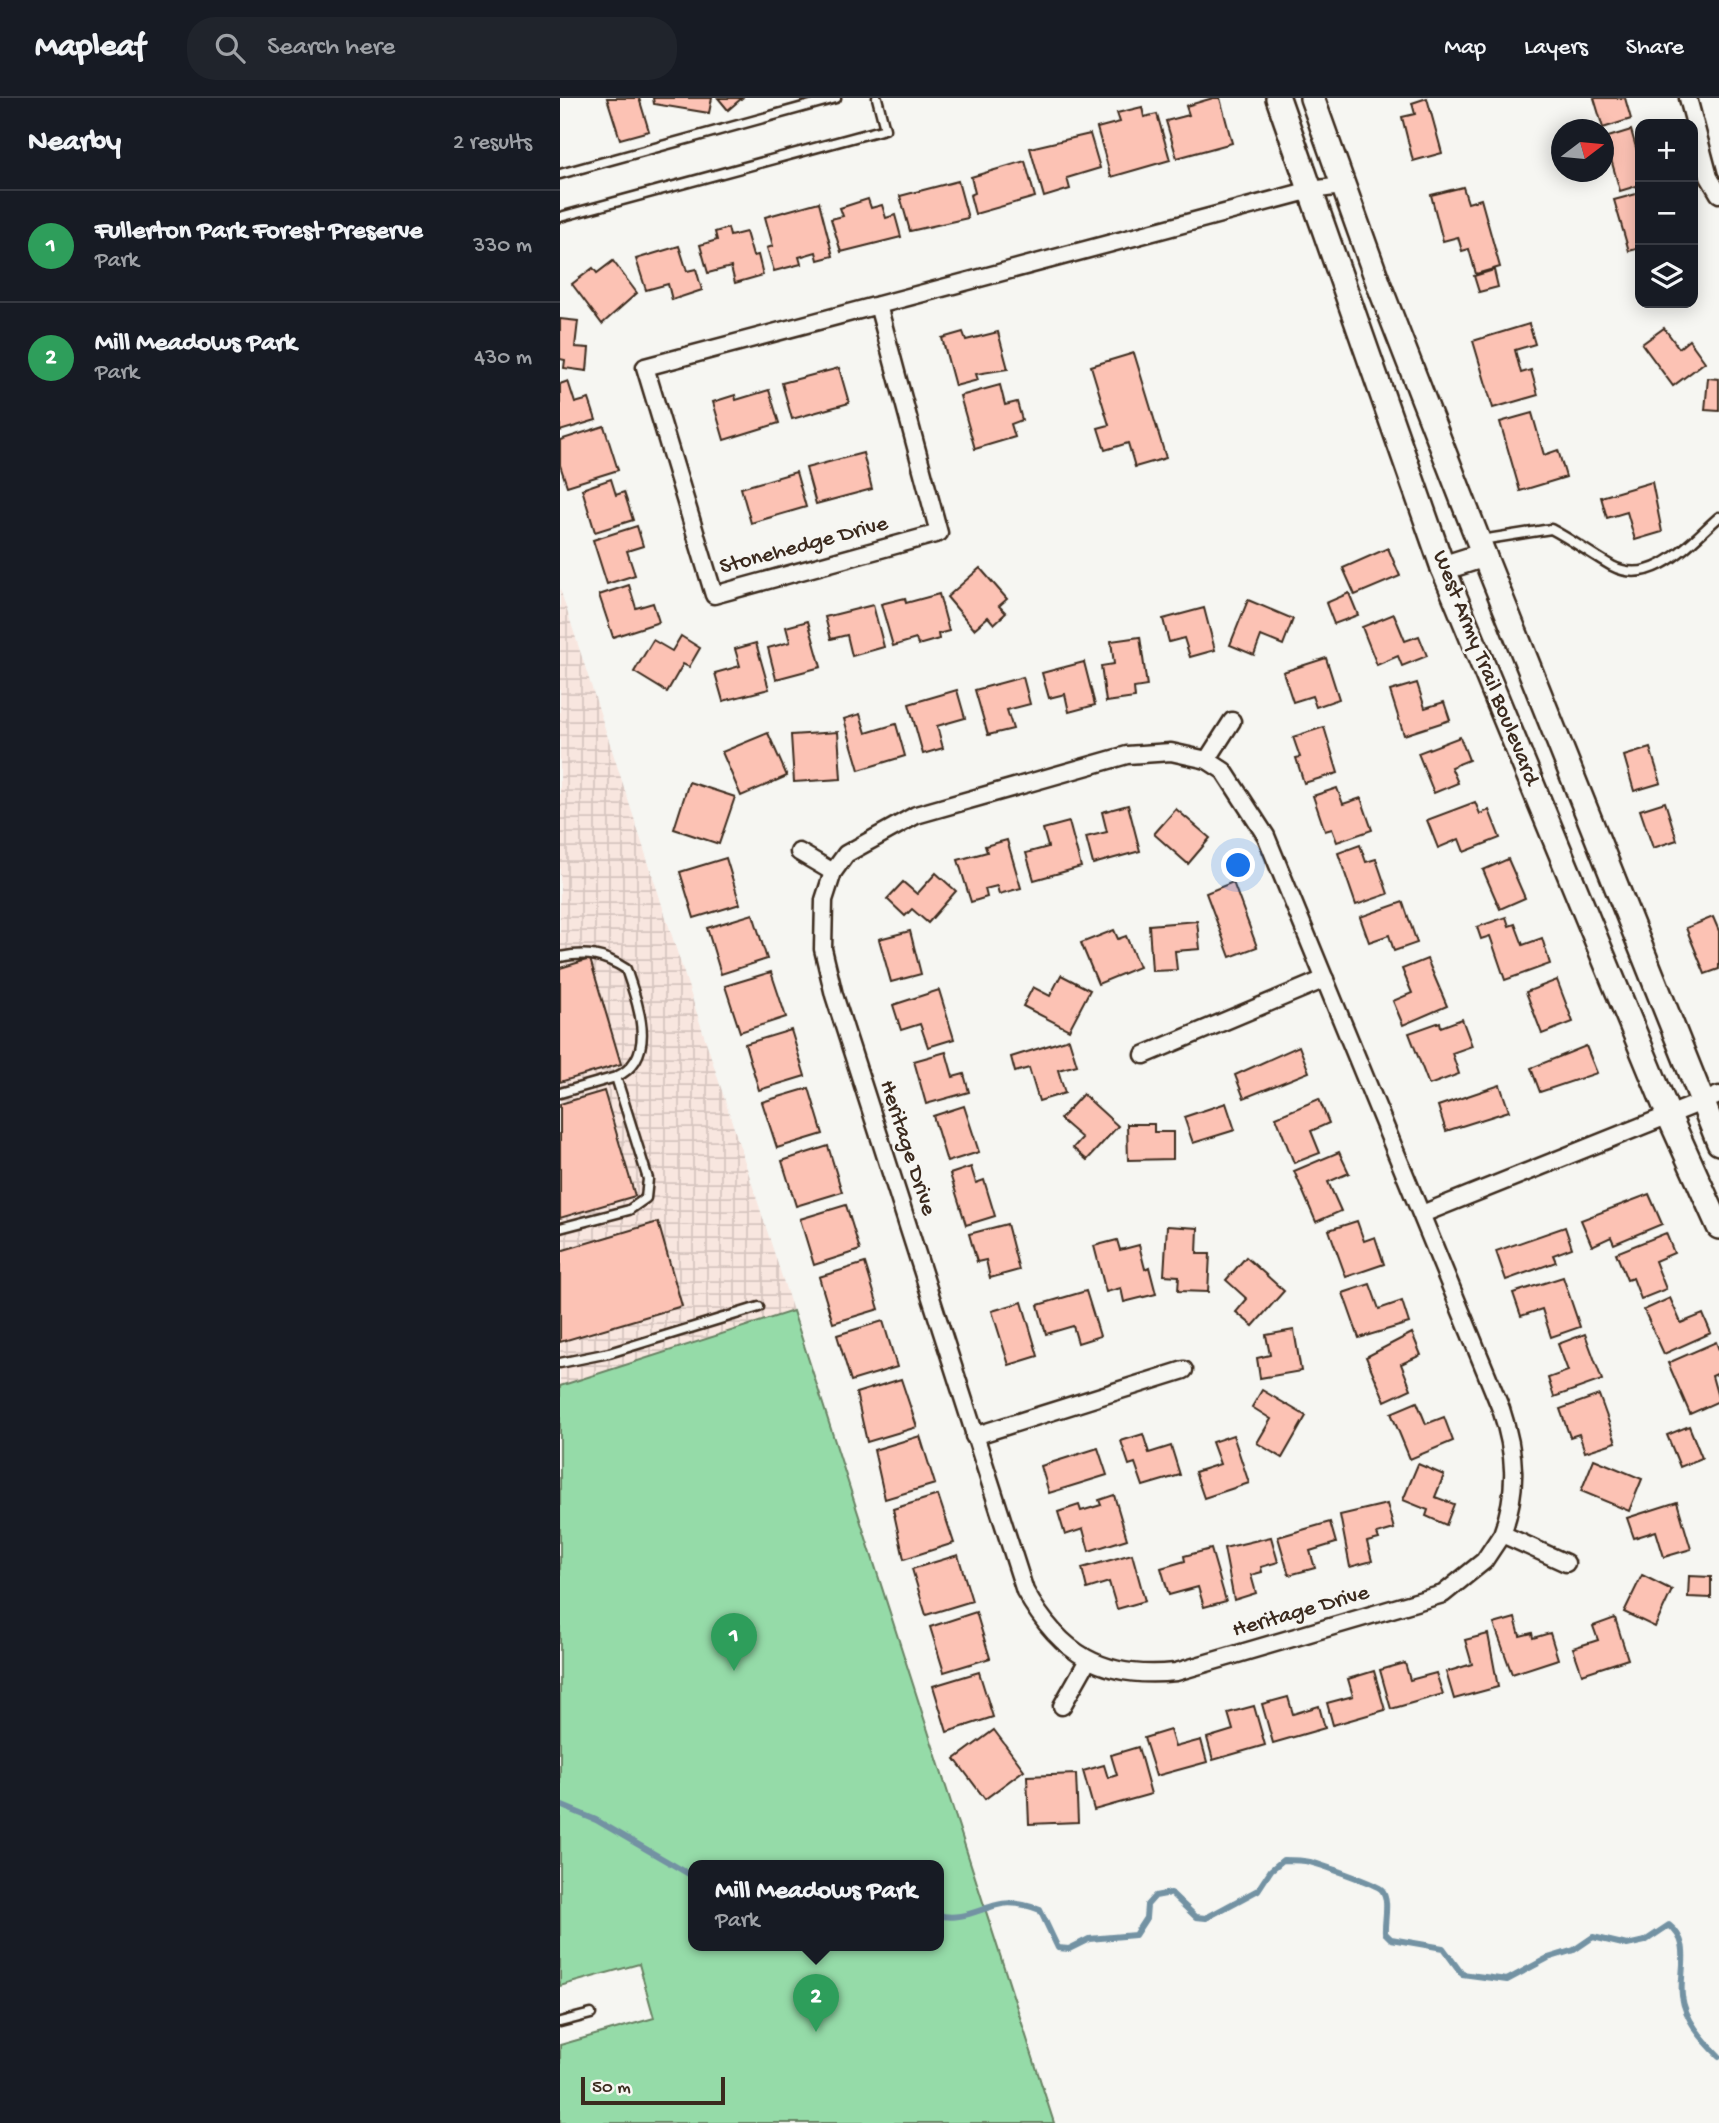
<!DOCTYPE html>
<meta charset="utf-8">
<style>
body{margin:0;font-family:"Gochi Hand",sans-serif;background:#20242c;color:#f1f3f6}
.controls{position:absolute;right:21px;top:21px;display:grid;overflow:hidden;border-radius:14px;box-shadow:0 4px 18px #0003}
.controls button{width:63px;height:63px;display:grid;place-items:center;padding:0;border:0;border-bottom:2px solid #363941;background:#171b24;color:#f1f3f6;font:35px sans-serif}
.compass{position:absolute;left:991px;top:21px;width:63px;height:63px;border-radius:50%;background:#171b24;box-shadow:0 4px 18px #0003;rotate:74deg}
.scale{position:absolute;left:21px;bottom:18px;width:144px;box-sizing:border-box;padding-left:7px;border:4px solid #3b2a1e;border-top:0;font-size:19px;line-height:24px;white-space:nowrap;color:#3b2a1e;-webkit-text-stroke:5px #f6f6f2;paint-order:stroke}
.you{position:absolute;left:679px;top:768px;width:24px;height:24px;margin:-18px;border:5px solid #fff;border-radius:50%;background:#1a73e8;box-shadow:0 0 0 10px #1a73e833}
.badge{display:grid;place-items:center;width:46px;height:46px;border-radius:50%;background:#0b8043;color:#fff;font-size:23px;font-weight:700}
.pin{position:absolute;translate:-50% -58px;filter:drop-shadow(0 2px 4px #0008)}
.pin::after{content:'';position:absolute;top:37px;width:24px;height:21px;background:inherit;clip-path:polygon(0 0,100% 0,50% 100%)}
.popup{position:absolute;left:128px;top:1762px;width:256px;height:91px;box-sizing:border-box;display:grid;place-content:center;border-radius:14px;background:#171b24;filter:drop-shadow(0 2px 5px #0005);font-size:23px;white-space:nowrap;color:#9ea1a6}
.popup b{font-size:26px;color:#f1f3f6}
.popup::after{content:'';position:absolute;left:50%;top:100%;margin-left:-14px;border:14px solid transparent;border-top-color:#171b24}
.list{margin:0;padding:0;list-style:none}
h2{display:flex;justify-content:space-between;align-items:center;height:91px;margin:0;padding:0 28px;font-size:30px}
h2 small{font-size:23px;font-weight:400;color:#9ea1a6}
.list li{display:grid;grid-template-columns:46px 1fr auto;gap:21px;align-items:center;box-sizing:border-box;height:112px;padding:0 28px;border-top:2px solid #363941}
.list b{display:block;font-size:26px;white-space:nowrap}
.list p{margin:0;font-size:23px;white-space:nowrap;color:#9ea1a6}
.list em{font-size:23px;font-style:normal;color:#9ea1a6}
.icon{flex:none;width:38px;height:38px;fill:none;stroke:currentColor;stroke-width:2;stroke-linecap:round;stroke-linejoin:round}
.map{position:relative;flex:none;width:1159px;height:2025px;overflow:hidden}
header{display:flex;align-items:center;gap:42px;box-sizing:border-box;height:98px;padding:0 35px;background:#171b24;border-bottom:2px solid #363941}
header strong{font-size:33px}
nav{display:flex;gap:38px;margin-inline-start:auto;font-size:24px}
.search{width:490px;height:63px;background:#20242c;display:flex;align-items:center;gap:18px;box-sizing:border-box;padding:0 24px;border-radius:28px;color:#9ea1a6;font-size:26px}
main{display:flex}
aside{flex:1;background:#171b24}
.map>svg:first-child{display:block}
.industrial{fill:url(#industrial-grid)}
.green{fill:#95dba8;stroke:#688263;stroke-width:2;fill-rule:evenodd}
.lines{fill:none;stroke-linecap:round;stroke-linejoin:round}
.stream{stroke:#7392a3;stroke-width:6}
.building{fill:#fcc2b4;stroke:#3b2a1e;stroke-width:2}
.lane-casing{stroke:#3b2a1e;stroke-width:13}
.street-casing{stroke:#3b2a1e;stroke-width:21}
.secondary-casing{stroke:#3b2a1e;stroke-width:28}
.lane{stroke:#f6f6f2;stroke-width:8}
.street{stroke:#f6f6f2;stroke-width:16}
.secondary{stroke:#f6f6f2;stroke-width:23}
.labels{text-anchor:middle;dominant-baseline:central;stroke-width:5;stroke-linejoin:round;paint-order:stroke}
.street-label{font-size:23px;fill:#3b2a1e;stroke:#f6f6f2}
</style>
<header>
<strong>Mapleaf</strong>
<div class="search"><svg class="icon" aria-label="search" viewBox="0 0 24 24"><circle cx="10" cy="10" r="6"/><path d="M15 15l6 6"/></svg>Search here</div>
<nav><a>Map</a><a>Layers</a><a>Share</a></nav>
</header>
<main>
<aside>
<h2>Nearby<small>2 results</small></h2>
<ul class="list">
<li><span class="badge" style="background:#2e9e5b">1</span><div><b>Fullerton Park Forest Preserve</b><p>Park</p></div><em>330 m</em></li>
<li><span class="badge" style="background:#2e9e5b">2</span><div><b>Mill Meadows Park</b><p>Park</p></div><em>430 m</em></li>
</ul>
</aside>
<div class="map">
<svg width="1159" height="2025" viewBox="0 0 1159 2025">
<defs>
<pattern id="industrial-grid" width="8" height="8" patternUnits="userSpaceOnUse" patternTransform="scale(1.75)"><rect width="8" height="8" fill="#f8e6df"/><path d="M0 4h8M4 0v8" fill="none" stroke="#d6c5bf"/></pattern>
</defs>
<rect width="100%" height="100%" fill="#f6f6f2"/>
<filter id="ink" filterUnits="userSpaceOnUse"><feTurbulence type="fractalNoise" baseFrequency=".0143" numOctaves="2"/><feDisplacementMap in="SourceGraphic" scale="14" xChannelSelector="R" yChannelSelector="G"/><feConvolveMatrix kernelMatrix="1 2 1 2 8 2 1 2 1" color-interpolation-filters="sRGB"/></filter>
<g filter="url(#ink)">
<path class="industrial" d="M0,491L233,1213L0,1288Z"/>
<path class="green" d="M233,1213L494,2025H0V1947L94,1920L79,1866L0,1888V1288ZM134,1768H378V1848H134Z"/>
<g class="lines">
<g class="stream">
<path d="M0,1707L36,1722L134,1779"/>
<path d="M378,1817C400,1823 417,1812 437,1807C451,1803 467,1807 480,1812L498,1850L509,1851L529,1841L575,1837L586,1820L587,1807L595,1798L611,1795L636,1819L646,1820L698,1792L711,1772L723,1762C731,1762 742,1762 750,1764C761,1767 817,1786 822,1792C830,1802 824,1823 825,1835L831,1841L883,1850L902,1876L947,1882L988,1860L1014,1852L1033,1839L1067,1847L1085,1843L1109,1827C1133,1846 1119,1871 1122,1898C1125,1922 1143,1942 1159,1958"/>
</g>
</g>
<g class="building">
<path d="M47,0H79L89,33L60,41Z"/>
<path d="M93,0H152L149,15L94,6Z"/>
<path d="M158,0H182L168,12Z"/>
<path d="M653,0H660L672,45L617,60L606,23L629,17L626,8Z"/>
<path d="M867,0L882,55L853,63L842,19L855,16L852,5Z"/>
<path d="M1034,0H1065L1071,21L1043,30Z"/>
<path d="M582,9L584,19L597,16L610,62L551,79L537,30L560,24L557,15Z"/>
<path d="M1071,32L1077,53L1080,52V87L1060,93L1045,40Z"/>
<path d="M530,36L540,70L507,80L510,91L484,99L470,50Z"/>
<path d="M465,63L475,99L415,116L410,97L415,95L411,79Z"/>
<path d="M398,83L408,120L350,133L340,98Z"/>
<path d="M903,89L908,105L921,101L940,169L916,176L909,151L902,153L898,139L883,143L871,97Z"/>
<path d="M1080,95V150L1069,153L1054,102Z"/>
<path d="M308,101L311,110L322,107L326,120L335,117L341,139L281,154L271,121L283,118L280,110Z"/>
<path d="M259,104L273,158L258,162L256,154L239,159L241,166L214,173L207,150L213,148L205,119Z"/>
<path d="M168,130L170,138L186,134L193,158L198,157L203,177L175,185L171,169L148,175L140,147L157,142L155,134Z"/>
<path d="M119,148L127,173L136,171L142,192L112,202L108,186L86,192L76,161Z"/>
<path d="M53,163L77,195L42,226L12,186L33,170L37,175Z"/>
<path d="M934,172L938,189L919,194L914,178Z"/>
<path d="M0,221L18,223L15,249L29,250L27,273L4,270L5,262L0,261Z"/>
<path d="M969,226L975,246L955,252L961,275L971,272L978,297L933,310L913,243Z"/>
<path d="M1104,230L1119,250L1129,242L1145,264L1113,288L1082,246Z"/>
<path d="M403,234L406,242L438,234L448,271L416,276L418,282L395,288L382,240Z"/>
<path d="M574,255L606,360L575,369L568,345L545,352L538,330L549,327L531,268Z"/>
<path d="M279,270L289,305L232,321L222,285Z"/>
<path d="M1148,280L1159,281V313L1145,312Z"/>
<path d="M8,283L15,305L29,301L36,322L0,333V286Z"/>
<path d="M440,287L445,307L457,304L462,322L451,326L455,339L415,351L400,298Z"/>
<path d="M209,292L219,325L164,342L153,304L175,297L176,302Z"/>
<path d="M972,315L984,357L998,352L1006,379L960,393L940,324Z"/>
<path d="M44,328L58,372L7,388L0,367V342Z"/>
<path d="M303,355L312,391L256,406L246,370Z"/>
<path d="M236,374L246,409L191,425L181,390Z"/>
<path d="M51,381L56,397L64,394L73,422L35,434L22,391Z"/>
<path d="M1092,384L1102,434L1075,442L1067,414L1047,420L1041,399Z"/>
<path d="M77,428L83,448L67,453L75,477L47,486L33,442Z"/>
<path d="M828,450L840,478L795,497L783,470Z"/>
<path d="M420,470L447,501L439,508L446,515L434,526L428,519L414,531L387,499Z"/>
<path d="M69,487L76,510L93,505L99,524L53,539L39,497Z"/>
<path d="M789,495L798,517L774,526L766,505Z"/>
<path d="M379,496L389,533L378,536L379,541L358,547L356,541L333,548L321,506L345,500L346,505Z"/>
<path d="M688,502L733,521L723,547L701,538L694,557L670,547Z"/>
<path d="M313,507L324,549L292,558L287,537L271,541L265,519Z"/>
<path d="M644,510L655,552L630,559L624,540L609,544L603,521Z"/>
<path d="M834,516L845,543L859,538L867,558L842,568L838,558L817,567L802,529Z"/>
<path d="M248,523L261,569L216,581L208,550L230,544L226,529Z"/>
<path d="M121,538L140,550L129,569L123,566L107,594L74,574L93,542L112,553Z"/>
<path d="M580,539L587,588L574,590L575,600L546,604L541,568L554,566L551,543Z"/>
<path d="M196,545L209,591L163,603L155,575L180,568L175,551Z"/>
<path d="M766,560L779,601L756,609L752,598L733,604L723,574Z"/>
<path d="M524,564L535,607L509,614L505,596L489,600L482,575Z"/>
<path d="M463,579L470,606L447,612L453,631L428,637L415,592Z"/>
<path d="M857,585L865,610L884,604L890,622L844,637L830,593Z"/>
<path d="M397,592L405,620L377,628L383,650L363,656L349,606Z"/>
<path d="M300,616L306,635L336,626L345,658L299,672L284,621Z"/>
<path d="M764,629L778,675L744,685L736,660L740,659L733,639Z"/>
<path d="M278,634L281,681L234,684L231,637Z"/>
<path d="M208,635L227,678L181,698L162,654Z"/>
<path d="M900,639L909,662L891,669L898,685L874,695L858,655Z"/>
<path d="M1090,650L1101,685L1074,693L1064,658Z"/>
<path d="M129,684L175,699L159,746L114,731Z"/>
<path d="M777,690L783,706L801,700L812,732L777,744L772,731L765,733L753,698Z"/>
<path d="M915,704L920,716L929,712L940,740L904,754L899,741L878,750L867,722Z"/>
<path d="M1105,704L1117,742L1093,750L1080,712Z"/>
<path d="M568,707L580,753L533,766L526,739L547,734L542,714Z"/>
<path d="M616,711L650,740L628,766L594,736Z"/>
<path d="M509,724L521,769L474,782L466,755L488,749L483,731Z"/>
<path d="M447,742L461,790L439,796L437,788L425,791L427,799L411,804L398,762L427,754L425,748Z"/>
<path d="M800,747L806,764L816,761L828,796L796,807L778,755Z"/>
<path d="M166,760L180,806L134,820L120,774Z"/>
<path d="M948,761L965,800L940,811L923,772Z"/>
<path d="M376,775L396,793L368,825L352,811L345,818L327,801L343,784L357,796Z"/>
<path d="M673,784L697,849L670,859L646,795Z"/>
<path d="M843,804L857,845L834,853L829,837L809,844L800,819Z"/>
<path d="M193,816L207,861L161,876L147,830Z"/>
<path d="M946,819L949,828L955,826L963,847L982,840L990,866L945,882L930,838L921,841L917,829Z"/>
<path d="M1153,819L1159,833V871L1145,876L1126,830Z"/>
<path d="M637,823L640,851L615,853L617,872L592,873L589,827Z"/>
<path d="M554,832L558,841L566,838L579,869L538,886L521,845Z"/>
<path d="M350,833L361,876L331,884L319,841Z"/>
<path d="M30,861L61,966L0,984V870Z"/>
<path d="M867,861L887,908L843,927L833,903L852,895L842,871Z"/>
<path d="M211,874L226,919L180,934L165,888Z"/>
<path d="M501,877L530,892L509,932L463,908L473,889L490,898Z"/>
<path d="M997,882L1013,924L982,936L966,894Z"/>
<path d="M379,892L394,941L368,949L360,926L341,932L333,907Z"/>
<path d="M902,921L912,948L892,955L899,976L869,987L849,935L880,924L881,929Z"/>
<path d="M231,932L245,978L199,992L185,946Z"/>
<path d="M509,941L517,967L498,972L505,995L479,1003L469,970L455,974L451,959Z"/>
<path d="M739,948L749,974L684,1000L675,977Z"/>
<path d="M1026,948L1037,975L980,994L971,970Z"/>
<path d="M386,954L393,979L404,976L409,994L366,1006L354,963Z"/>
<path d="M940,987L949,1013L886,1033L878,1008Z"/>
<path d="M249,990L263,1036L217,1050L202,1004Z"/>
<path d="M44,993L75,1098L0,1120V1006Z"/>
<path d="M523,996L558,1028L527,1062L513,1050L522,1040L500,1021Z"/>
<path d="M759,1001L769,1025L751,1033L760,1055L734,1065L716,1019Z"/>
<path d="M666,1005L675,1032L633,1045L624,1019Z"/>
<path d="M404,1008L419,1054L387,1064L373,1018Z"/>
<path d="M567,1026H594V1034H613V1061L568,1062Z"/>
<path d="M268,1048L282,1094L236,1108L222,1063Z"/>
<path d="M779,1054L789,1075L768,1084L781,1113L756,1124L734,1073Z"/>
<path d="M411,1069L416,1085L424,1082L435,1118L406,1127L390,1076Z"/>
<path d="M1089,1096L1102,1126L1054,1146L1051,1139L1032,1148L1021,1122Z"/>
<path d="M286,1107L300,1152L254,1167L240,1121Z"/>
<path d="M797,1123L804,1143L815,1139L824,1166L786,1179L769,1132Z"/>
<path d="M98,1124L122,1208L0,1244V1153Z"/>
<path d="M447,1126L459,1172L430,1180L426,1162L417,1164L409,1136Z"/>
<path d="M607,1128L638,1130L637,1156H650L648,1194L618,1193L619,1178L604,1177Z"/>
<path d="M1005,1129L1012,1150L993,1157L996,1164L946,1182L936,1153Z"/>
<path d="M1106,1135L1114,1155L1095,1163L1106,1191L1081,1201L1073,1180L1067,1182L1056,1155Z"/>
<path d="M557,1142L560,1152L579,1147L585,1171L589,1169L596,1196L564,1204L561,1190L546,1194L534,1148Z"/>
<path d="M686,1159L724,1193L693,1228L676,1214L687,1201L666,1182Z"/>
<path d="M305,1165L319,1211L273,1225L259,1179Z"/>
<path d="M1003,1179L1020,1229L991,1239L982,1211L961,1218L953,1195Z"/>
<path d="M810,1186L819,1211L842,1203L849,1225L799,1240L783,1195Z"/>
<path d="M526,1193L540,1238L518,1245L513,1228L486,1236L478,1207Z"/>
<path d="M1110,1200L1121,1225L1143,1216L1151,1235L1104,1256L1084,1212Z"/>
<path d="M462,1204L478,1258L449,1267L432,1213Z"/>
<path d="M323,1223L337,1269L291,1283L277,1237Z"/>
<path d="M734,1232L741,1273L700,1280L697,1260L710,1257L706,1237Z"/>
<path d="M852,1235L861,1257L841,1266L851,1291L825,1303L806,1259Z"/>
<path d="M1025,1236L1042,1282L994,1299L988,1280L1008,1273L998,1246Z"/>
<path d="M1156,1244L1159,1252V1275L1152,1278L1159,1303L1130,1316L1108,1265Z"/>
<path d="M341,1281L357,1329L307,1344L296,1295Z"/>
<path d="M702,1292L746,1318L722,1360L697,1345L711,1321L692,1309Z"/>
<path d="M1039,1297L1056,1344L1025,1354L1019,1336L1010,1339L1000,1311Z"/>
<path d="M857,1304L866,1326L884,1319L893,1343L850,1361L831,1315Z"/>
<path d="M1129,1328L1142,1360L1120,1369L1107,1337Z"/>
<path d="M583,1336L589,1355L611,1348L620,1377L583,1388L575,1365L569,1367L561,1343Z"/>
<path d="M673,1337L689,1385L644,1400L635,1374L660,1366L652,1344Z"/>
<path d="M360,1338L375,1386L325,1401L314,1352Z"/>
<path d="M538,1350L547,1377L489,1395L481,1368Z"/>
<path d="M1034,1361L1082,1381L1069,1413L1021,1393Z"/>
<path d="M858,1366L884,1377L875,1399L894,1406L886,1427L866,1418L868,1412L843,1402Z"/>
<path d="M378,1397L394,1445L344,1461L333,1411Z"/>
<path d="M554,1397L567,1441L529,1453L523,1431L505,1437L498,1414L519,1407L521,1413L541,1407L539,1402Z"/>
<path d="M1117,1404L1131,1451L1104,1459L1096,1433L1074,1440L1067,1420Z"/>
<path d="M827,1406L834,1431L817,1436L819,1441L807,1444L812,1463L790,1469L780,1417Z"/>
<path d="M770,1424L776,1445L750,1453L755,1470L729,1477L718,1439Z"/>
<path d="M711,1439L718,1464L701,1469L702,1474L691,1477L696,1495L674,1502L664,1450Z"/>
<path d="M651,1451L666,1503L644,1509L638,1489L609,1497L601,1470L625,1463L624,1458Z"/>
<path d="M572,1456L585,1503L557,1511L549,1484L527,1491L522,1470Z"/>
<path d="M398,1457L412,1503L366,1517L352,1471Z"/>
<path d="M1082,1477L1112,1492L1095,1529L1064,1514Z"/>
<path d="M1129,1478L1151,1479V1500L1128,1499Z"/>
<path d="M416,1514L430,1560L384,1574L370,1529Z"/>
<path d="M955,1520L960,1538L972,1535L973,1540L990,1535L998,1561L952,1576L934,1526Z"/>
<path d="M1055,1520L1068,1561L1022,1576L1013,1550L1038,1542L1033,1528Z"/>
<path d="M928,1536L938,1589L894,1601L886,1574L912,1566L905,1542Z"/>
<path d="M845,1565L850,1582L876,1575L883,1596L831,1611L820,1572Z"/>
<path d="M814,1573L825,1612L773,1627L767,1605L793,1598L788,1581Z"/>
<path d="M419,1574L433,1619L387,1634L373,1588Z"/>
<path d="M728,1599L733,1616L759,1608L765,1630L713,1645L702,1606Z"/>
<path d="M694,1608L705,1647L653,1662L647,1640L673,1632L668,1615Z"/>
<path d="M434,1632L464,1672L425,1701L395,1661Z"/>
<path d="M610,1632L615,1649L641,1642L647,1664L596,1678L584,1640Z"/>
<path d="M578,1649L591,1696L534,1712L523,1673L544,1667L548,1680L557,1677L551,1657Z"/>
<path d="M516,1676L518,1724L469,1726L467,1678Z"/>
</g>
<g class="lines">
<g class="lane-casing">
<g id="lane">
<path d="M0,76L276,0"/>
<path d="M0,119L325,31L317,0"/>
<path d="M921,442L991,431C1012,442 1031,456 1052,468C1093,490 1131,443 1159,419"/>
<path d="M0,859C27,854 43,856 66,871C78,907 99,959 56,979L88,1081L86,1100L69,1112L0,1130"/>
<path d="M0,995L56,979"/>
<path d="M0,1265L49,1255L199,1209"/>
<path d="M0,1924L31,1916"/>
</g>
</g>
<g class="street-casing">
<g id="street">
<path d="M1128,0L1149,79L1159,96"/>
<path d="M318,207L379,435L154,497L85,269L751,92L782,88"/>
<path d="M647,662L672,623"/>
<path d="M239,754L273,774"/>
<path d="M584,957L765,881"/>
<path d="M862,1116L1159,997"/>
<path d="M414,1338L624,1272"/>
<path d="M942,1436C958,1392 956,1356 941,1311L706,738L664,673L647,662L611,654L567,657L356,717L286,756L273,774L264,802L263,851L274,897L465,1493C500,1556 543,1582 616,1574L883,1496L924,1463L942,1436L1006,1465"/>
<path d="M502,1608L528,1562"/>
</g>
</g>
<g class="secondary-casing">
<g id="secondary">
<path d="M718,0L883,470L1109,1018L1159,1129"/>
<path d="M752,0L819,187L924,457L1159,1045"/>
<path d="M883,470L924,457"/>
</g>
</g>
<use href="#lane" class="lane"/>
<use href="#street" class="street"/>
<use href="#secondary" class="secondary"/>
</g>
</g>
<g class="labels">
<g class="street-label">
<text transform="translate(244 448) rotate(-15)">Stonehedge Drive</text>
<text transform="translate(925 570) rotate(68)">West Army Trail Boulevard</text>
<text transform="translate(347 1050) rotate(72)">Heritage Drive</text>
<text transform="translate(741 1514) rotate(-16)">Heritage Drive</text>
</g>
</g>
</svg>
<div class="controls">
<button>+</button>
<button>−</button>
<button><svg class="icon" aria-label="layers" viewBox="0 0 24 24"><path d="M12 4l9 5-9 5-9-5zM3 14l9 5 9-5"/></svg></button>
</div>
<svg class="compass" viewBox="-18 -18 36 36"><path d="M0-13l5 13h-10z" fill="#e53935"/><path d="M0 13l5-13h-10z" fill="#9ea1a6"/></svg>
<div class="scale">50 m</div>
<div class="you"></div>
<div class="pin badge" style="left:174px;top:1573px;background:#2e9e5b">1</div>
<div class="pin badge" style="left:256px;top:1934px;background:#2e9e5b">2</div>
<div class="popup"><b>Mill Meadows Park</b>Park</div>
</div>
</main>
